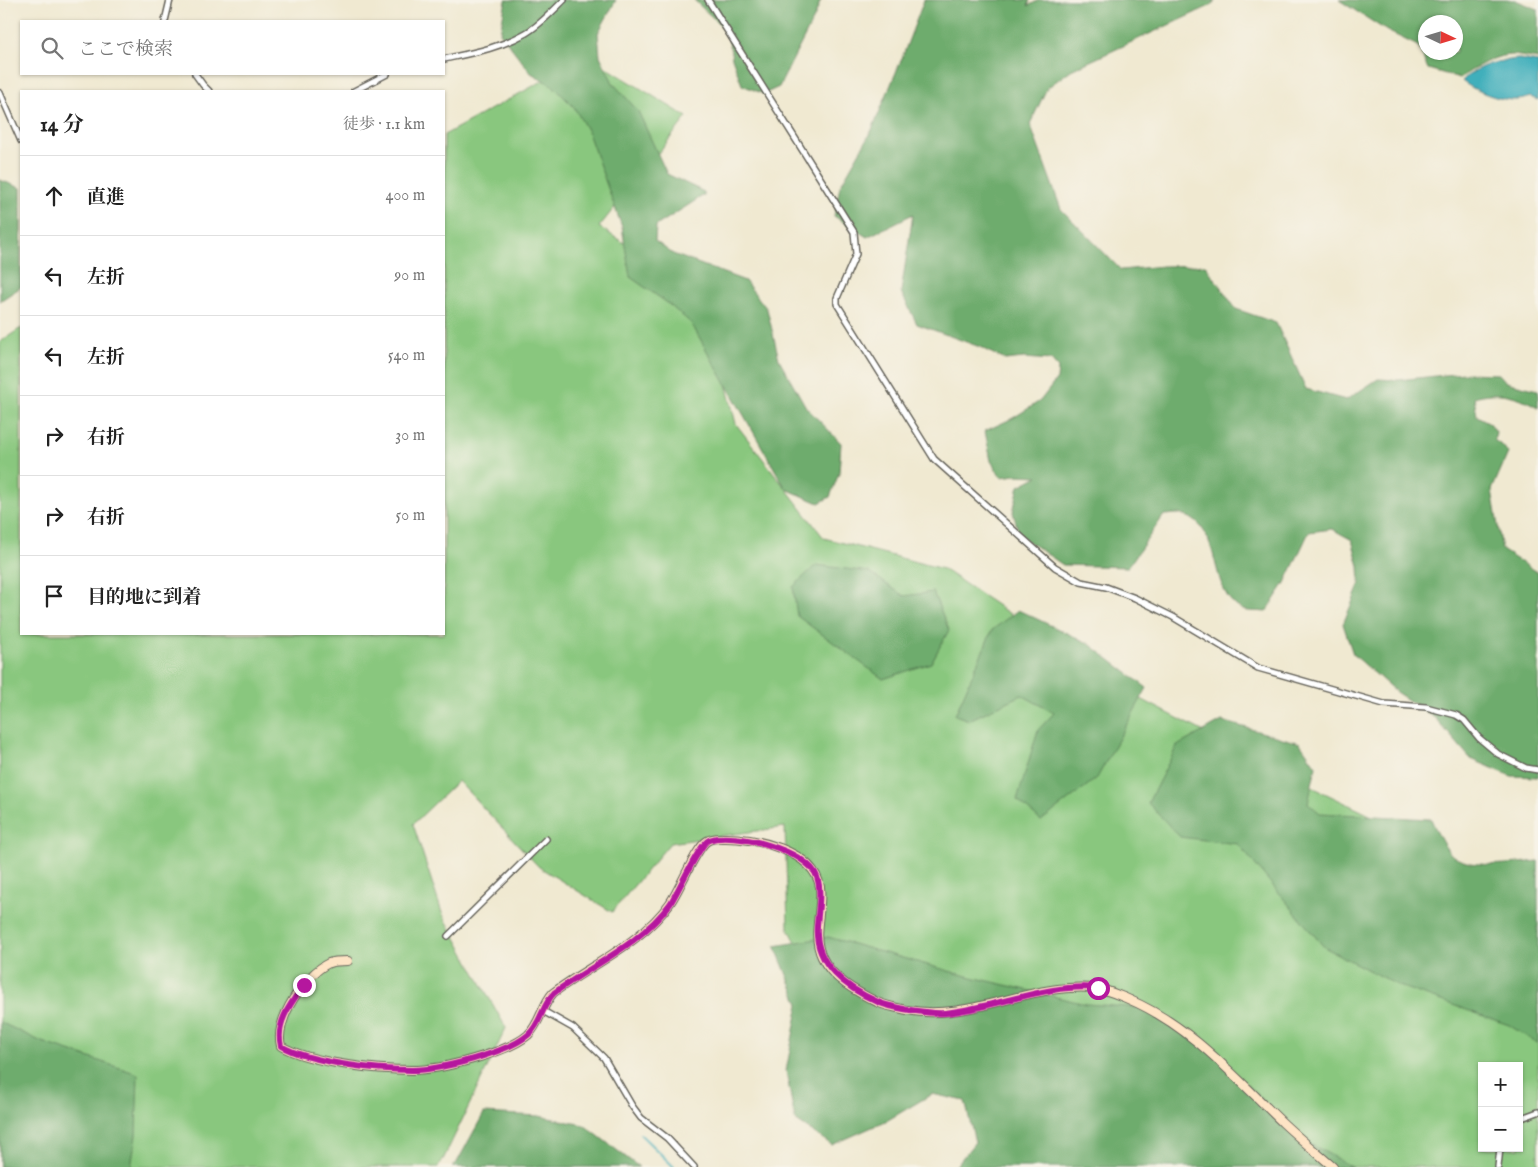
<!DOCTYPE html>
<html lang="ja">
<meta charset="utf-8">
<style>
body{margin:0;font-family:"IM FELL English","Noto Serif JP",serif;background:#f6f6f6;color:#222}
.controls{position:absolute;right:15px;bottom:15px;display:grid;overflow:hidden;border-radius:0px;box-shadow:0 1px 4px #0004}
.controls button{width:45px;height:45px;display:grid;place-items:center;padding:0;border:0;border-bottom:1px solid #e0e0e0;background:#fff;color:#222;font:25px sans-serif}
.compass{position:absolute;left:1418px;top:15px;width:45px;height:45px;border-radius:50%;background:#fff;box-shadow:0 1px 4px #0004;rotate:94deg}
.stop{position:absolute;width:15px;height:15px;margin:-11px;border:4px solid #b5179e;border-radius:50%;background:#fff}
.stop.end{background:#b5179e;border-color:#fff;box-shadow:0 1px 5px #0008}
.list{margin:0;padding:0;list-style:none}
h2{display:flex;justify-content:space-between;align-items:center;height:65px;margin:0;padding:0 20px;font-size:21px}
h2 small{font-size:16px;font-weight:400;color:#767676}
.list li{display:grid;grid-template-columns:32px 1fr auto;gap:15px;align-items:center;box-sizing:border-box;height:80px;padding:0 20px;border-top:1px solid #e0e0e0}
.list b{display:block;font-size:19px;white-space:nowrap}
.list em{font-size:16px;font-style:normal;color:#767676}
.icon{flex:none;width:28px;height:28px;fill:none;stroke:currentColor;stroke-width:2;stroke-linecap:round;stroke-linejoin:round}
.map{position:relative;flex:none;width:1538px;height:1167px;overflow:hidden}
.search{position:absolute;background:#fff;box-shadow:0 1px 4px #0004;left:20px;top:20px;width:425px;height:55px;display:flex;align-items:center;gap:12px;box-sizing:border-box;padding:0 18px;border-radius:0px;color:#767676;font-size:19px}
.panel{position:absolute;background:#fff;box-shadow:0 1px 4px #0004;left:20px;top:90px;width:425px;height:545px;border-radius:0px}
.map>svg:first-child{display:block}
.green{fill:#89c77e;stroke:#52724d;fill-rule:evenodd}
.forest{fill:#6eac6d;stroke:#456444;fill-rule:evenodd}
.water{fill:#3fafbb;stroke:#2e666c}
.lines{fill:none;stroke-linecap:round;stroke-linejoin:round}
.stream{stroke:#3fafbb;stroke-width:2}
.street-casing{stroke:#66645b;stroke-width:8}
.secondary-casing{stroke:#66645b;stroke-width:10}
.street{stroke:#fff;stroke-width:5}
.secondary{stroke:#fee4c5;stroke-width:8}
.route{stroke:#b5179e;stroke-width:6}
</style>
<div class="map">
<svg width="1538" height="1167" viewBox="0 0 1538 1167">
<rect width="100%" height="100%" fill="#f7f3e8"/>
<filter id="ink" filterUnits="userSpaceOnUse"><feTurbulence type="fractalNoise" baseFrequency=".02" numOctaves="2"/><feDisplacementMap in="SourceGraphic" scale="10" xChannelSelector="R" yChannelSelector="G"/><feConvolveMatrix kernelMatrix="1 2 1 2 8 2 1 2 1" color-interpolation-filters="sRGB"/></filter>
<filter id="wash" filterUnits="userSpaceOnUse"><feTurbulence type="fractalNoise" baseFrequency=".0096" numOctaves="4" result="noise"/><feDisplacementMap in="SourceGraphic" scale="20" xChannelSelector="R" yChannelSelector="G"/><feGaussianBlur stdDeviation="1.12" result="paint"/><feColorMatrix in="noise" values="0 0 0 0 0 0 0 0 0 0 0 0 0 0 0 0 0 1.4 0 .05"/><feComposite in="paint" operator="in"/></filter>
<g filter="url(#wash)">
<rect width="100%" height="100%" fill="#f0e9d1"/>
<path class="green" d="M588,56L687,117L599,227L704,294L736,424L824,538L943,569L1120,688L1275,769L1434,846L1538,985V1167H1315L851,1046L788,927L785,827L670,843L612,912L539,867L458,781L413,824L442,913L506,1028L442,1162L438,1167H0V342L21,328V634H444V135ZM1482,1066H1519V1148H1482Z"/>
<g class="forest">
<path d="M506,0H616L598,33L600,56L613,83L638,111L667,174L704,192V195L656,226L655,241L673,254L745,281L767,309L779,359L806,407L841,443L839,473L830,497L819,503L786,489L691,323L666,302L630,277L622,227L587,130L574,107L553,86L531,73L500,33Z"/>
<path d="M694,0H821L814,18L779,87L764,94L742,85L732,58L727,31Z"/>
<path d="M924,0H1030L1028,6L1039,0H1215L1212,5L1071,70L1047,88L1030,124L1061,209L1121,270L1163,266L1205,265L1236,309L1276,323L1306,389L1346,400L1378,379L1398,380L1464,373L1499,374L1506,382L1538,390V407C1516,395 1499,390 1474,397L1477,416L1490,423L1496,432L1494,440L1503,446L1508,453L1492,490L1502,550L1538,573V777L1511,776L1471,759L1435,718L1396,692L1353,654L1343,624L1360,584L1359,566L1352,540L1332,529L1309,532L1285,583L1266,612C1260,611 1249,612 1243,610C1206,593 1225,527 1183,515C1178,513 1169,515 1164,515L1128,567L1063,565L1019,535L1013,512L1019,486L1038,476L1016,475L1001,477L991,461L985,431L1013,418L1040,401L1057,379L1058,368L1051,360L1024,358L1005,360L980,347L917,324L901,292L913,214L867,237L834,216L840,186L871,132L902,58Z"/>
<path d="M1339,0H1515L1538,9V59C1530,58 1522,56 1514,55C1495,54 1475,68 1460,78L1428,69L1418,46L1387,31ZM1426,22H1456V52H1426Z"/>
<path d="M0,180L21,188V287L0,301Z"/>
<path d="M816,565L869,572L904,596L933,592L949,630L931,663L883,679L797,616L793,587Z"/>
<path d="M1018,610L1088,643L1147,688L1097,778L1041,821L1017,800L1038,730L1054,713L1022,695L969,720L955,715L992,630Z"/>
<path d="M1222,721L1300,743L1316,766L1308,803L1320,813L1431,819C1436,830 1442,844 1450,853C1465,871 1516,863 1538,861V1044L1509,1025L1399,986L1324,947L1238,844L1180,837L1148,803L1177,746Z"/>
<path d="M828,937L963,975L1086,1004L1143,1008L1213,1053L1307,1142L1352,1167H955L975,1142L965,1101L932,1094L888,1120L832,1145L795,1120L786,1071L799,1004L775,946Z"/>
<path d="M0,1022L42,1042L138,1074L136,1135L131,1167H0Z"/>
<path d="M484,1113L539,1116L584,1125L639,1167H452L456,1164Z"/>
</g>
<path class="water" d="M1519,59L1538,62V100L1530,97C1512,106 1477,93 1462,81C1479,64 1497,61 1519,59Z"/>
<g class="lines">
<path class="stream" d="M640,1134L674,1167"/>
</g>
</g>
<g filter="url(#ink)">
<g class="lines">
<g class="street-casing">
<g id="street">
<path d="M708,0L854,232L856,254L837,298V304L934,459L1055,567L1081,582L1106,587L1135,598L1173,617L1258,668L1384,704L1426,707L1456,715L1464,720L1479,738L1498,754L1526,768L1538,770"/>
<path d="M165,21L170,0"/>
<path d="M444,59C472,53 500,48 526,33C540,25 552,12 564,0"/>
<path d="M195,74L203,85L209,91"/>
<path d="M354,91L387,74"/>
<path d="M0,93L21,141"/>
<path d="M448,936L546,839"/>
<path d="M543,1011L573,1028L604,1058L632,1106L641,1118L667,1138L694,1167"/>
<path d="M1519,1119L1538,1112"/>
<path d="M1498,1167L1500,1148"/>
</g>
</g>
<g class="secondary-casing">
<path id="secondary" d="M348,961C342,961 334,961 329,963C305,974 274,1020 281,1046C310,1063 377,1070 412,1070C440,1070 507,1053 528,1035C540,1024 542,1005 553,993C592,964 642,943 670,903C680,889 696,848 707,841C710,839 718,838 722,838C753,837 814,850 820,887C823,911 811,934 822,957C832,979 857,992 877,1002C886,1006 897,1008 907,1010C971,1022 1030,982 1094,988C1106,989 1116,994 1128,999C1190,1025 1235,1077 1283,1123C1299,1138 1316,1152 1333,1167"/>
</g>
<use href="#street" class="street"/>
<use href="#secondary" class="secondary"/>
</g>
</g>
<g class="lines" filter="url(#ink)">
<path class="route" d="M304,985C291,1003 275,1023 281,1046C310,1063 378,1070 412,1070C440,1070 507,1053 528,1035C541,1024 542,1005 554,993C592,965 641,944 670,904C678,892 700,843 709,840C733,831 808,850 817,877C822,892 818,910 817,926C814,964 846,988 878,1002C886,1006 895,1007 904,1009C917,1011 932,1014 945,1013C997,1008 1045,983 1098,988"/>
</g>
</svg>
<div class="controls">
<button>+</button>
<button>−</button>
</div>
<svg class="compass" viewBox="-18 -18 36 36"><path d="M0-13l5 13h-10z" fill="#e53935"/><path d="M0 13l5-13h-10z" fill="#767676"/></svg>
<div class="stop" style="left:1098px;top:988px"></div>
<div class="stop end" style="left:304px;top:985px"></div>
<div class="search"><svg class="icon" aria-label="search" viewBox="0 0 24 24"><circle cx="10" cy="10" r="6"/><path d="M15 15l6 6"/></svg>ここで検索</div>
<section class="panel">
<h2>14 分<small>徒歩 · 1.1 km</small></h2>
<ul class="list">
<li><svg class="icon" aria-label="ahead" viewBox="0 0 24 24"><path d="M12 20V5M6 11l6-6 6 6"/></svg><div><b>直進</b></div><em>400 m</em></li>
<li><svg class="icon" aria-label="left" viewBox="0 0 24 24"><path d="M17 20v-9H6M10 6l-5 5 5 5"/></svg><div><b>左折</b></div><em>90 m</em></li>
<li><svg class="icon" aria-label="left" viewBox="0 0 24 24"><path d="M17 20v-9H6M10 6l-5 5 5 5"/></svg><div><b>左折</b></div><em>540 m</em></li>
<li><svg class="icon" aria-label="right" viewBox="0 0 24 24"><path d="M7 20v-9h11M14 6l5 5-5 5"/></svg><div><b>右折</b></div><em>30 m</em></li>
<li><svg class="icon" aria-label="right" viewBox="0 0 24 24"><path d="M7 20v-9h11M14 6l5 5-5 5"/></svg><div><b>右折</b></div><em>50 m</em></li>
<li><svg class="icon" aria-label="arrive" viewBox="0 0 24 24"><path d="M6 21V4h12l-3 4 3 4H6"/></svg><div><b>目的地に到着</b></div></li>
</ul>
</section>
</div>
